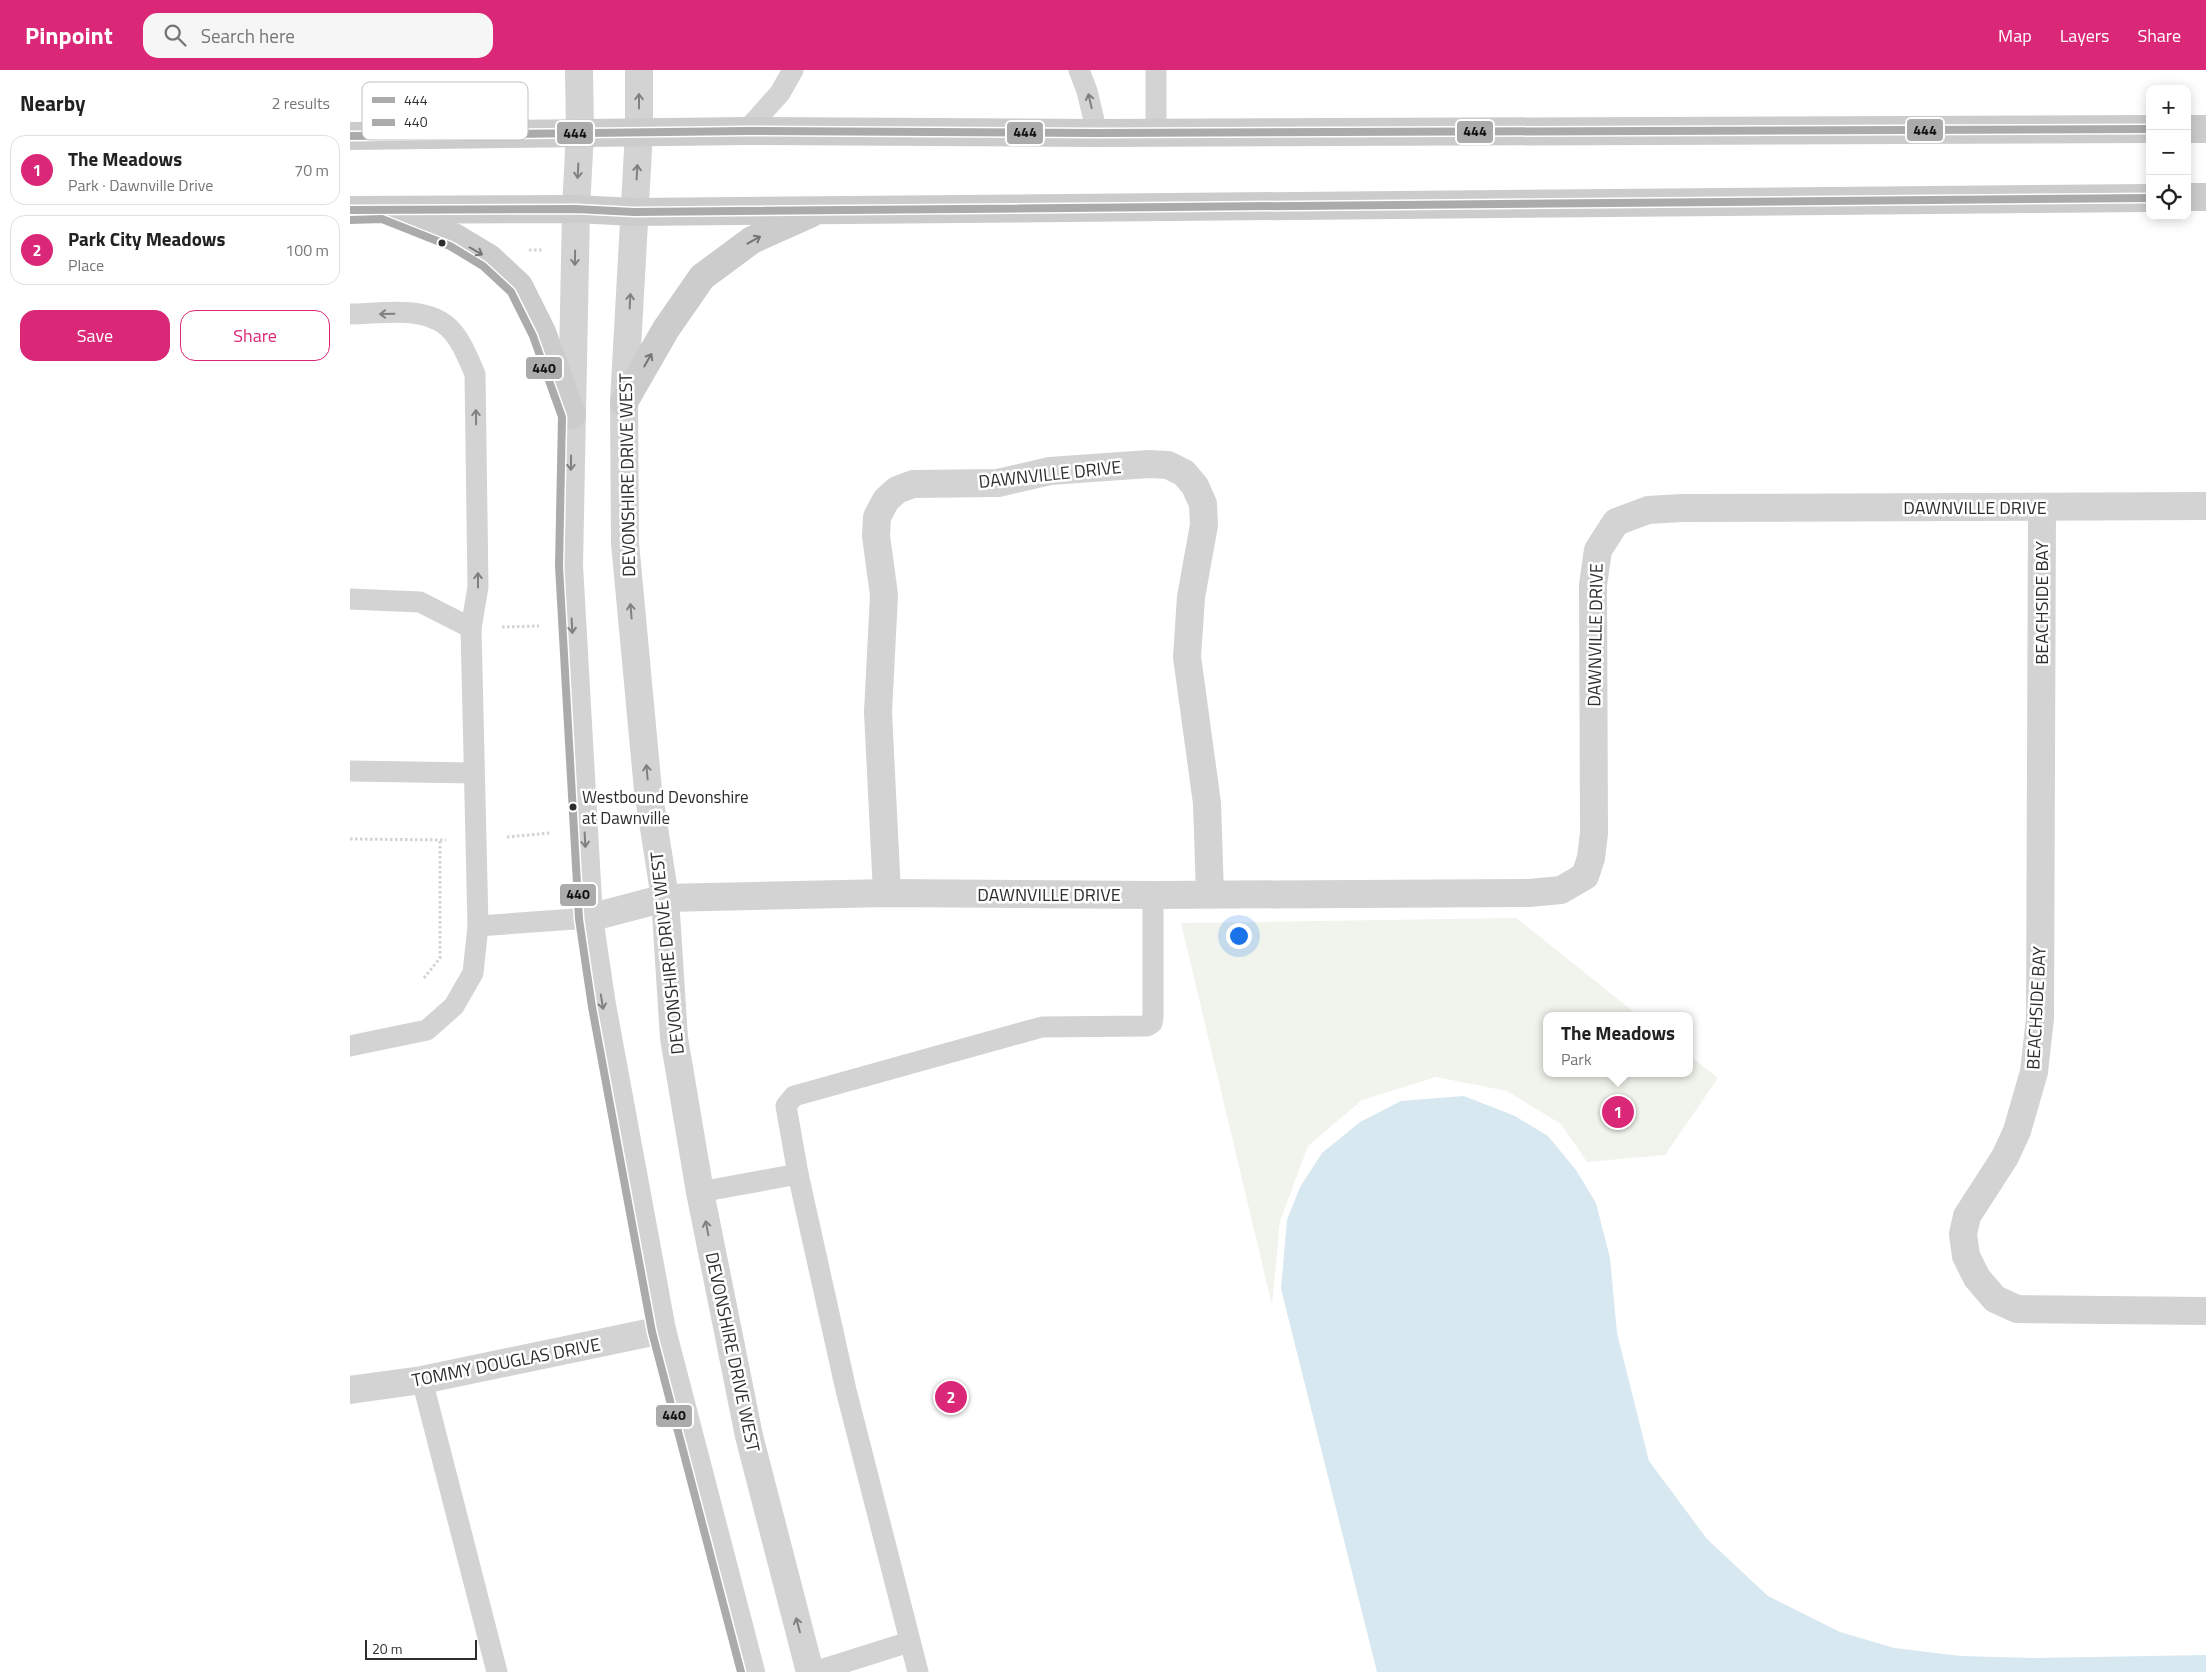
<!DOCTYPE html>
<meta charset="utf-8">
<style>
body{margin:0;font-family:"Titillium Web",sans-serif;background:#f6f6f6;color:#222}
.controls{position:absolute;right:15px;top:15px;display:grid;overflow:hidden;border-radius:10px;box-shadow:0 2px 12px #0003}
.controls button{width:45px;height:45px;display:grid;place-items:center;padding:0;border:0;border-bottom:1px solid #e0e0e0;background:#fff;color:#222;font:25px sans-serif}
.scale{position:absolute;left:15px;bottom:12px;width:112px;box-sizing:border-box;padding-left:5px;border:2px solid #2e2e2e;border-top:0;font-size:14px;line-height:18px;white-space:nowrap;color:#2e2e2e;-webkit-text-stroke:4px #fff;paint-order:stroke}
.you{position:absolute;left:888px;top:865px;width:18px;height:18px;margin:-12px;border:4px solid #fff;border-radius:50%;background:#1a73e8;box-shadow:0 0 0 8px #1a73e833}
.badge{display:grid;place-items:center;width:32px;height:32px;border-radius:50%;background:#db2777;color:#fff;font-size:16px;font-weight:700}
.pin{position:absolute;translate:-50% -50%;border:2px solid #fff;box-shadow:0 1px 5px #0006}
.popup{position:absolute;left:1193px;top:942px;width:150px;height:65px;box-sizing:border-box;display:grid;place-content:center;border-radius:10px;background:#fff;filter:drop-shadow(0 1px 4px #0005);font-size:16px;white-space:nowrap;color:#767676}
.popup b{font-size:19px;color:#222}
.popup::after{content:'';position:absolute;left:50%;top:100%;margin-left:-10px;border:10px solid transparent;border-top-color:#fff}
.list{margin:0;padding:0;list-style:none}
h2{display:flex;justify-content:space-between;align-items:center;height:65px;margin:0;padding:0 20px;font-size:21px}
h2 small{font-size:16px;font-weight:400;color:#767676}
.list li{display:grid;grid-template-columns:32px 1fr auto;gap:15px;align-items:center;box-sizing:border-box;height:70px;margin:0 10px 10px;padding:0 10px;border:1px solid #e0e0e0;border-radius:15px}
.list b{display:block;font-size:19px;white-space:nowrap}
.list p{margin:0;font-size:16px;white-space:nowrap;color:#767676}
.list em{font-size:16px;font-style:normal;color:#767676}
.actions{display:flex;gap:10px;padding:15px 20px}
.actions a{flex:1;padding:11px 0;border:1px solid #db2777;border-radius:15px;text-align:center;font-size:18px;color:#db2777}
.actions .main{background:#db2777;color:#fff}
.icon{flex:none;width:28px;height:28px;fill:none;stroke:currentColor;stroke-width:2;stroke-linecap:round;stroke-linejoin:round}
.map{position:relative;flex:none;width:1856px;height:1602px;overflow:hidden}
header{display:flex;align-items:center;gap:30px;box-sizing:border-box;height:70px;padding:0 25px;background:#db2777;color:#fff}
header strong{font-size:24px}
nav{display:flex;gap:28px;margin-inline-start:auto;font-size:18px}
.search{width:350px;height:45px;background:#f6f6f6;display:flex;align-items:center;gap:12px;box-sizing:border-box;padding:0 18px;border-radius:15px;color:#767676;font-size:19px}
main{display:flex}
aside{flex:1;background:#fff}
.map>svg:first-child{display:block}
.green{fill:#f0f4ec}
.water{fill:#d8e8f1}
.lines{fill:none;stroke-linecap:round;stroke-linejoin:round}
.path{stroke:#d3d3d3;stroke-width:3;stroke-dasharray:2.5 2.5;stroke-linecap:butt}
.service{stroke:#d3d3d3;stroke-width:21}
.minor{stroke:#d3d3d3;stroke-width:28}
.tertiary{stroke:#d3d3d3;stroke-width:28}
.secondary{stroke:#ccc;stroke-width:28}
.bus-1-casing{stroke:#fff;stroke-width:11}
.bus-2-casing{stroke:#fff;stroke-width:11}
.bus-1{stroke:#ababab;stroke-width:8}
.bus-2{stroke:#ababab;stroke-width:8}
.oneway{stroke:#808080}
.oneway2{stroke:#757575}
.bus-dot{fill:#2e2e2e;stroke:#fff;stroke-width:2}
.labels{text-anchor:middle;dominant-baseline:central;stroke-width:5;stroke-linejoin:round;paint-order:stroke}
.bus-label{font-size:17px;fill:#2e2e2e;stroke:#fff;text-anchor:start}
.street-label{font-size:18px;fill:#2e2e2e;stroke:#fff}
.key{fill:#fff;stroke:#c0c0c0;stroke-width:1}
.key-label{font-size:14px;fill:#2e2e2e}
.line-badge{stroke:#fff;stroke-width:2}
.pale-badge-label{font-size:14px;text-anchor:middle;font-weight:bold;fill:#111}
</style>
<header>
<strong>Pinpoint</strong>
<div class="search"><svg class="icon" aria-label="search" viewBox="0 0 24 24"><circle cx="10" cy="10" r="6"/><path d="M15 15l6 6"/></svg>Search here</div>
<nav><a>Map</a><a>Layers</a><a>Share</a></nav>
</header>
<main>
<aside>
<h2>Nearby<small>2 results</small></h2>
<ul class="list">
<li><span class="badge">1</span><div><b>The Meadows</b><p>Park · Dawnville Drive</p></div><em>70 m</em></li>
<li><span class="badge">2</span><div><b>Park City Meadows</b><p>Place</p></div><em>100 m</em></li>
</ul>
<div class="actions"><a class="main">Save</a><a>Share</a></div>
</aside>
<div class="map">
<svg width="1856" height="1602" viewBox="0 0 1856 1602">
<rect width="100%" height="100%" fill="#fff"/>
<path class="green" d="M1166,848L1289,946H1197V1003H1339V985L1368,1008L1315,1085L1237,1092L1211,1054L1157,1021L1086,1007L1012,1030L958,1076L930,1151L922,1235L831,853Z"/>
<path class="water" d="M1114,1026L1165,1046L1198,1066L1226,1100L1246,1133L1260,1188L1267,1263L1299,1391L1357,1469L1418,1526L1490,1562L1544,1578L1611,1586L1684,1588L1856,1585V1602H1027L931,1219L937,1150L950,1117L972,1083L1010,1052L1051,1031Z"/>
<g class="lines">
<g class="path">
<path d="M179,180H193"/>
<path d="M152,557L189,556"/>
<path d="M157,767L200,763"/>
<path d="M0,769L96,770"/>
<path d="M74,908L90,888V770"/>
</g>
<g class="service">
<path d="M729,0L737,21L747,63"/>
<path d="M806,0V63"/>
<path d="M396,61L430,23L443,0"/>
<path d="M0,244C31,244 73,235 98,257C111,269 118,288 125,304L128,517L121,558"/>
<path d="M0,529L70,532L121,558L128,856L123,903L104,936L77,960L0,976"/>
<path d="M0,701L124,703"/>
<path d="M128,856L239,848"/>
<path d="M350,1122L448,1104"/>
<path d="M72,1310L147,1602"/>
<path d="M464,1602L559,1572"/>
<path d="M568,1602L496,1320L448,1104L436,1036L444,1026L692,957L797,956L802,953L803,948V825"/>
</g>
<g class="minor">
<path d="M1692,437L1690,948L1684,1002L1667,1061L1655,1087L1617,1146L1613,1164L1616,1186L1627,1208L1645,1229L1667,1239L1856,1241"/>
<path d="M537,823L528,642L534,525L526,466L527,447L536,430L547,420L563,414L648,413L700,401L799,394L818,395L834,403L845,416L853,434L854,455L841,527L837,587L857,733L860,824"/>
<path d="M239,848L315,828L537,823L803,825L1179,823L1211,820L1235,806L1241,788L1244,763L1243,515L1248,480L1266,452L1298,440L1332,438L1856,436"/>
<path d="M0,1320L72,1310L312,1260"/>
</g>
<g class="tertiary">
<path d="M229,0L230,62L226,139L219,495L239,848L252,935L312,1260L401,1602"/>
<path d="M289,0V62L274,332L275,473L298,720L315,828L324,968L350,1122L399,1366L460,1602"/>
</g>
<g class="secondary">
<path d="M1837,59H1856"/>
<path d="M0,66L396,61L747,63L1800,59"/>
<path d="M1837,127H1856"/>
<path d="M0,140L226,139L284,142L1800,128"/>
<path d="M47,145L104,167L139,188L169,216L192,262L222,345"/>
<path d="M274,332L316,259L352,207L402,170L460,144"/>
</g>
<g class="bus-1-casing">
<g id="bus-1">
<path d="M0,66L396,61L747,63L1800,59"/>
<path d="M0,140L226,139L284,142L1800,128"/>
</g>
</g>
<g class="bus-2-casing">
<path id="bus-2" d="M0,150L32,149L100,176L133,196L161,222L183,266L212,347L209,496L229,849L242,937L302,1262L391,1602"/>
</g>
<use href="#bus-1" class="bus-1"/>
<use href="#bus-2" class="bus-2"/>
</g>
<defs><path id="oneway-shaft" d="M-6 0H5M1.5-3L5.5 0L1.5 3" fill="none" stroke-width="1.6" stroke-linecap="round" stroke-linejoin="round" transform="scale(1.25)"/></defs>
<g class="oneway">
<use href="#oneway-shaft" transform="translate(289 31) rotate(-90)"/>
<use href="#oneway-shaft" transform="translate(740 31) rotate(-103)"/>
<use href="#oneway-shaft" transform="translate(228 101) rotate(93)"/>
<use href="#oneway-shaft" transform="translate(287 102) rotate(-87)"/>
<use href="#oneway-shaft" transform="translate(225 188) rotate(91)"/>
<use href="#oneway-shaft" transform="translate(280 231) rotate(-87)"/>
<use href="#oneway-shaft" transform="translate(37 244) rotate(179)"/>
<use href="#oneway-shaft" transform="translate(126 347) rotate(-91)"/>
<use href="#oneway-shaft" transform="translate(221 393) rotate(91)"/>
<use href="#oneway-shaft" transform="translate(128 510) rotate(-90)"/>
<use href="#oneway-shaft" transform="translate(281 541) rotate(-95)"/>
<use href="#oneway-shaft" transform="translate(222 556) rotate(87)"/>
<use href="#oneway-shaft" transform="translate(297 702) rotate(-95)"/>
<use href="#oneway-shaft" transform="translate(235 770) rotate(87)"/>
<use href="#oneway-shaft" transform="translate(252 932) rotate(81)"/>
<use href="#oneway-shaft" transform="translate(357 1158) rotate(-101)"/>
<use href="#oneway-shaft" transform="translate(448 1555) rotate(-105)"/>
</g>
<g class="oneway2">
<use href="#oneway-shaft" transform="translate(404 170) rotate(-29)"/>
<use href="#oneway-shaft" transform="translate(126 181) rotate(30)"/>
<use href="#oneway-shaft" transform="translate(298 290) rotate(-60)"/>
</g>
<g class="bus-dot">
<circle cx="92" cy="173" r="4.5"/>
<circle cx="223" cy="737" r="4.5"/>
</g>
<g class="labels">
<g class="bus-label">
<text x="232" y="727">Westbound Devonshire<tspan x="232" dy="21">at Dawnville</tspan></text>
</g>
<g class="street-label">
<text transform="translate(700 404) rotate(-6)">DAWNVILLE DRIVE</text>
<text transform="translate(277 405) rotate(-91)">DEVONSHIRE DRIVE WEST</text>
<text x="1625" y="437">DAWNVILLE DRIVE</text>
<text transform="translate(1691 533) rotate(-90)">BEACHSIDE BAY</text>
<text transform="translate(1245 565) rotate(-89)">DAWNVILLE DRIVE</text>
<text x="699" y="824">DAWNVILLE DRIVE</text>
<text transform="translate(317 883) rotate(-96)">DEVONSHIRE DRIVE WEST</text>
<text transform="translate(1686 938) rotate(-87)">BEACHSIDE BAY</text>
<text transform="translate(383 1282) rotate(78)">DEVONSHIRE DRIVE WEST</text>
<text transform="translate(156 1292) rotate(-11)">TOMMY DOUGLAS DRIVE</text>
</g>
</g>
<rect x="12" y="12" width="166" height="58" rx="8" class="key"/>
<rect x="22" y="27" width="23" height="6" fill="#ababab"/>
<rect x="22" y="49" width="23" height="7" fill="#ababab"/>
<g class="key-label">
<text x="54" y="35">444</text>
<text x="54" y="57">440</text>
</g>
<g class="line-badge">
<rect x="1556" y="48" width="38" height="24" rx="5" fill="#ababab"/>
<rect x="1106" y="50" width="38" height="24" rx="5" fill="#ababab"/>
<rect x="656" y="51" width="38" height="24" rx="5" fill="#ababab"/>
<rect x="206" y="51" width="38" height="24" rx="5" fill="#ababab"/>
<rect x="175" y="286" width="38" height="24" rx="5" fill="#ababab"/>
<rect x="209" y="813" width="38" height="24" rx="5" fill="#ababab"/>
<rect x="305" y="1334" width="38" height="24" rx="5" fill="#ababab"/>
</g>
<g class="pale-badge-label">
<text x="1575" y="65">444</text>
<text x="1125" y="66">444</text>
<text x="675" y="67">444</text>
<text x="225" y="68">444</text>
<text x="194" y="303">440</text>
<text x="228" y="829">440</text>
<text x="324" y="1350">440</text>
</g>
</svg>
<div class="controls">
<button>+</button>
<button>−</button>
<button><svg class="icon" aria-label="locate" viewBox="0 0 24 24"><circle cx="12" cy="12" r="6"/><path d="M12 2v4M12 18v4M2 12h4M18 12h4"/></svg></button>
</div>
<div class="scale">20 m</div>
<div class="you"></div>
<div class="pin badge" style="left:1268px;top:1042px">1</div>
<div class="popup"><b>The Meadows</b>Park</div>
<div class="pin badge" style="left:601px;top:1327px">2</div>
</div>
</main>
